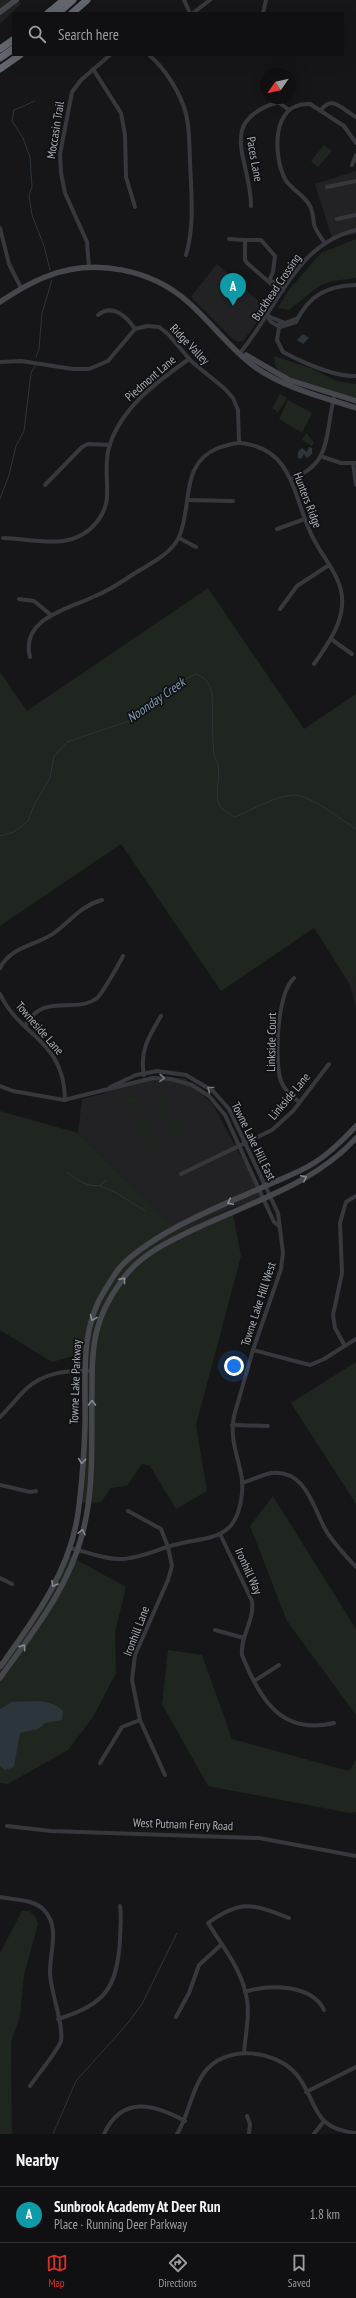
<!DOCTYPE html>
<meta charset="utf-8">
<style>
body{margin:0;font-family:"PT Sans Narrow",sans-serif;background:#19191b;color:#f1f3f6}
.compass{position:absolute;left:260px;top:68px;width:36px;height:36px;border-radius:50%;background:#101012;box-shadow:0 4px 16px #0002;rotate:236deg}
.you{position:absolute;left:234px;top:1366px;width:14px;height:14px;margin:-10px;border:3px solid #fff;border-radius:50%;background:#1a73e8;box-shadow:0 0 0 6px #1a73e833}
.badge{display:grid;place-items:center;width:26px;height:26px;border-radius:50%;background:#d93025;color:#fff;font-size:13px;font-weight:700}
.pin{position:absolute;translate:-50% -33px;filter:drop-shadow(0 1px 2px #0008)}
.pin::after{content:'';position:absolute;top:21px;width:14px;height:12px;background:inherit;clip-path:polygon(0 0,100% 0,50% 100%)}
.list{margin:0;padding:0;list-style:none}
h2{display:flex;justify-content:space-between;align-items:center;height:52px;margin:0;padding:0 16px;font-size:17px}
h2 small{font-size:13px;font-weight:400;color:#9c9d9f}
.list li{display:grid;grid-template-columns:26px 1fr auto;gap:12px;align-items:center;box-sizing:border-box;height:56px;padding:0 16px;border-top:1px solid #303032}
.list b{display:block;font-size:15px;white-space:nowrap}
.list p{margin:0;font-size:13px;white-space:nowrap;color:#9c9d9f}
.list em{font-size:13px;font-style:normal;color:#9c9d9f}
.icon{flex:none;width:22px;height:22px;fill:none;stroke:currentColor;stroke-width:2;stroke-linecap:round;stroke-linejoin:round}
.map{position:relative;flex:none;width:356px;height:2134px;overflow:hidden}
.search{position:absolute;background:#101012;box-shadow:0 4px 16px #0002;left:12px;right:12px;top:12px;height:44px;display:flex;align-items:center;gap:10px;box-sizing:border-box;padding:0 14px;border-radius:0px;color:#9c9d9f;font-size:15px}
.sheet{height:108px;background:#101012}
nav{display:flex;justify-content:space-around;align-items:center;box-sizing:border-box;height:56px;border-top:1px solid #303032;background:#101012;font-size:11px;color:#9c9d9f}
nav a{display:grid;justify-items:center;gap:2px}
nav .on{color:#d93025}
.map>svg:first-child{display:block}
.built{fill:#222225}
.green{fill:#1e261f}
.water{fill:#2c353c}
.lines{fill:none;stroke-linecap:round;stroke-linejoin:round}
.stream{stroke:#2c353c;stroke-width:1}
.street{stroke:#37383d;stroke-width:4}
.secondary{stroke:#45474d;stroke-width:5.5}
.highway{stroke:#63666e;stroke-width:7}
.oneway{stroke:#757881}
.oneway2{stroke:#858993}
.labels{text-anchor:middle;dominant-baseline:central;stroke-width:3.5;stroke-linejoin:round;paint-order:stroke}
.street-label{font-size:12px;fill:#a8adb8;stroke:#111113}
.water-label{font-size:13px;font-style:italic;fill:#7f9bb3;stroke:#111113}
</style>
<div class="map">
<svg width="356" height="2134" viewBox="0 0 356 2134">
<rect width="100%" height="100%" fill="#161618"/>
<g class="built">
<path d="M0,0H19L21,4L0,24Z"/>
<path d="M356,171V234L332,238L315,184Z"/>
<path d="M217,264L267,309L243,341L238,342L233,339L191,297Z"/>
<path d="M356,978V1007L349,983Z"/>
<path d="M158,1078H185L213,1105L263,1197L177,1229L78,1133L82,1099L103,1094L131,1081Z"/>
</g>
<g class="green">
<path d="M324,145L332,151L318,167L311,161Z"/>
<path d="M356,239V278L332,281L319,286L289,310L278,308L288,291L321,253Z"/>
<circle cx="225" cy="282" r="5.5"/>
<path d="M217,285L222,288L213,302L210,296Z"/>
<path d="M274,356L313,369L336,381L356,384V399C336,392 293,385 279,371C275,367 275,362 274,356Z"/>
<path d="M280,394L287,398L278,412L272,408Z"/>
<path d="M288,400L312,413L303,431L301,432L279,419Z"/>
<path d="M306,433L314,442L312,446L302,440Z"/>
<path d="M208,588L304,729L356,694V978L349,983L314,928L221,991L121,844L0,926V672L27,711Z"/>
<path d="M134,1095L137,1101L124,1107L121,1101Z"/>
<path d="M165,1096L168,1102L155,1108L152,1102Z"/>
<path d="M138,1103L140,1109L128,1115L125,1109Z"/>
<path d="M168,1104L171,1110L159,1116L156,1110Z"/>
<path d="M0,1111L78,1133L177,1229L232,1209L241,1256L196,1425L207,1491L176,1509L150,1466L142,1464L127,1486L111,1488L101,1502L77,1503L86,1389L85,1353L52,1362L0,1330Z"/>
<path d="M180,1115L183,1120L170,1127L167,1121Z"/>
<path d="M144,1116L147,1122L134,1128L132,1122Z"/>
<path d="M183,1122L186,1128L174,1134L171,1129Z"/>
<path d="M148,1124L151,1130L138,1136L135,1130Z"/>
<path d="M156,1136L159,1141L146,1148L143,1142Z"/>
<path d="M160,1143L163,1149L150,1155L147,1150Z"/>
<path d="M356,1362V1504L291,1403Z"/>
<path d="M273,1496L356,1629V1715L287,1621L250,1526Z"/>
<path d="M68,1555L126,1587L115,1632L116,1673L93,1717L68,1750L8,1784L0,1783V1665L29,1625Z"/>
<path d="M168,1650L202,1655L232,1739L349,1771L356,1760V1812L350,1813L208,1786L162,1704Z"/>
<path d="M22,1911H29L35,1916L38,1924L24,1975L20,2016L11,2042L12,2134H0V1953Z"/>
</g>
<g class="water">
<path d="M303,334L309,338L303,344L297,340Z"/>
<path d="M309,447L312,448V454L307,458L304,454L301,459L298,458V452L302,448L307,452Z"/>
<path d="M36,1701C47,1702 55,1703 63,1711L62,1720L45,1723L38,1729L20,1733L14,1767L5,1770L0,1766V1709L12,1702Z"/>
</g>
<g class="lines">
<g class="stream">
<path d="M35,101L14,110L12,121L23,138L30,157L32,187L29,196L32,215L44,246L50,270"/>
<path d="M36,357L39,349L42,313L52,280"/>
<path d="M0,499L9,475L16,446L24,431L31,373L35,366"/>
<path d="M0,836L14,832L28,821L34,805L50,778L54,756L67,742L129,721L157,703L178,683L195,674C206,677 209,683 212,693C213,713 212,735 214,755C215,759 218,762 218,766C222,786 206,804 235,817C253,810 274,796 293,795C310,794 341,820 356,829"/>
<path d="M66,1172C74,1177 81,1183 90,1185C93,1186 96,1185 100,1186L106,1180"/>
<path d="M100,1186L115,1192L145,1211"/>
<path d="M53,2134L76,2081L128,2023L142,2004L177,1933"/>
</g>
<g class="street">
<path d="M184,0L190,13"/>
<path d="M193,13L210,0"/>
<path d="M263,13L266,0"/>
<path d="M149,55C165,68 181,94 186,114C190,129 189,145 190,160C191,192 195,224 186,255"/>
<path d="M93,69L121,113L125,135L126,177L135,207"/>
<path d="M321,110C332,94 343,110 356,117"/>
<path d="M352,165L356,155"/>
<path d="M327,187L356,181"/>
<path d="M251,206C251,159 215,122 278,102L289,110"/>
<path d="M337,219L356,215"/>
<path d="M0,228L9,264L21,288"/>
<path d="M229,239L245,240"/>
<path d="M324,242C321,237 315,230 314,224C313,217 313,212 310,206C305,195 291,190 285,179C273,155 271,102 310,104L344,126L356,143"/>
<path d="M89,268L87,242L65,193L61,173L60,154L72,92L81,80L110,55"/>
<path d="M269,281L273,272L275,256L261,240H245V260L247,263L277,289L283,290"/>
<path d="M269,281L275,282L283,290"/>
<path d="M98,315C113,303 127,317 135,329"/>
<path d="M267,316L271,322L280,327L296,322C309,295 327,286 356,285"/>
<path d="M268,316L285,323L298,318"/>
<path d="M280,322L277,340L283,352C302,362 335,377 356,376"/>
<path d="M240,353C278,308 294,245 356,230"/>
<path d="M0,362L21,361L73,369H89L108,361L135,329L147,326L159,327L168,334L191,361L225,389L233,398L238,410L239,442"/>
<path d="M323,457L341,463H356"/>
<path d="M353,463L356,485"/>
<path d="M291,479C334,463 324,433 335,394"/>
<path d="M45,485L82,447L88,444L110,445"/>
<path d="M187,500L233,501"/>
<path d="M277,529L305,519"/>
<path d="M3,538C35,539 72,552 96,523C102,516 106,507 107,498C108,480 104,461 110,444C123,406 158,381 189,359"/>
<path d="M179,538L196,547"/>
<path d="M19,599L34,601L51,615"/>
<path d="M280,609L297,586L329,565"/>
<path d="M331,639L352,654"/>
<path d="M30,657C20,619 68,609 93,597C108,591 122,582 135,573C150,564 171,554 179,537C193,506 179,464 218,448C225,446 234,442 241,443C258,445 272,451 282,465C299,489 301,520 317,545C323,556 332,567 337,579C352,610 332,639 314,664"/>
<path d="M0,968C11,946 36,946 54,933C71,921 80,906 102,900"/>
<path d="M294,978C277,994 274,1060 281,1081C284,1090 292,1096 299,1102"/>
<path d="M0,994C21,1038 64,1039 65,1100"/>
<path d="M25,1026C44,991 74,1015 97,998C102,994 119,964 123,956"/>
<path d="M144,1075C139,1052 149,1036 161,1016"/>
<path d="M0,1086L13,1091L64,1100L153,1078L171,1079L192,1085L209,1096L225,1115L274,1222L279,1226"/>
<path d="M181,1174L272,1130L293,1111L329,1064"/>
<path d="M345,1346L335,1328L333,1315L342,1273L340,1223L346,1202L356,1196"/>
<path d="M253,1350L310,1365L324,1359L356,1339"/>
<path d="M0,1417C9,1408 17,1398 25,1390C43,1372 68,1370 92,1371"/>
<path d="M232,1425L268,1426"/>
<path d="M242,1483C251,1480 262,1475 271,1473C305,1469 313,1506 325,1529C333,1543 345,1555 356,1567"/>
<path d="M0,1485L30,1492L36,1491"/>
<path d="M128,1511L161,1529L168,1547L172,1566L168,1580L135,1655L132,1680L140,1720L165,1775"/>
<path d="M220,1534L252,1601C255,1620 240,1636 242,1655C259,1698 281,1736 334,1723"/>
<path d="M70,1548C87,1552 106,1560 123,1559C139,1558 155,1551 170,1546C206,1535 237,1545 242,1493C245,1467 228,1447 234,1416L253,1350L281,1269L283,1253L278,1213L229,1109L213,1091L186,1075L157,1071L136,1075L110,1087"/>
<path d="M0,1578L12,1584"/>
<path d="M215,1630L244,1638"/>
<path d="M254,1681L279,1665"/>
<path d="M100,1763L122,1727L140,1720"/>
<path d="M7,1826L51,1831L259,1838L356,1856"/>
<path d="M0,1897C13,1900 34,1899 44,1910C61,1928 49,1953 50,1974C51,1993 64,2025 61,2041C59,2049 36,2077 30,2086"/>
<path d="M245,1992C269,1984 312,1984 324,2010"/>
<path d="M176,2017L189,1993L199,1965L222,1944"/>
<path d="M58,2019C105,2005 117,1988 120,1940C120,1929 122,1917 120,1906"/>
<path d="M244,2053C245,2036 250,2017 247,2000C243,1971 223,1947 208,1923C241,1899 253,1904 289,1918"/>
<path d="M306,2092L356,2067"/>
<path d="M247,2116L250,2124L249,2134"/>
<path d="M104,2134C122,2095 154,2104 185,2121"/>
<path d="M177,2134C189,2115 191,2090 204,2073C225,2044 275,2049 297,2075C318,2101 311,2129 356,2133"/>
<path d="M314,2134L324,2121"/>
</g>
<g class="secondary">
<path d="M0,12L16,0"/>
<path d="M0,302C15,292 31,282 48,276C94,258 151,269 188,302C211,322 230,349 255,367C285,388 322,397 356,408"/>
<path d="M246,355L289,380L356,401"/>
<path d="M0,1667C33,1621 70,1572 78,1513C82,1485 84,1454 85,1425C86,1380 79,1329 105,1290C110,1282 116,1271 123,1264C158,1231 215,1208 259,1189C277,1180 297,1174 314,1163C330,1153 343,1140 356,1126"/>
<path d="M0,1678C32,1633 68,1589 82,1535C95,1489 91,1437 92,1390C92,1370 92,1350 97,1330C101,1314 110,1297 120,1283C137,1256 169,1241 197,1228C250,1203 316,1183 356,1138"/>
</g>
<g class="highway">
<path d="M48,13L64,0"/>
<path d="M58,13L73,0"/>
<path d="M72,13L87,0"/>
<path d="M0,49L13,40"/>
<path d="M0,58L13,49"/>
<path d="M0,69L20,55"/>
</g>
</g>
<defs><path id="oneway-chevron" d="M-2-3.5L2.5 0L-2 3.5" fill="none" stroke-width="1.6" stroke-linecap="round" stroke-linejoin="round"/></defs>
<g class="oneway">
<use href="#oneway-chevron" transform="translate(162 1078) rotate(2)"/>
<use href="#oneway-chevron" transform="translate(210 1089) rotate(-142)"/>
</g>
<g class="oneway2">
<use href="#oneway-chevron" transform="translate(304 1178) rotate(-27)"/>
<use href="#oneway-chevron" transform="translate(230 1202) rotate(154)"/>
<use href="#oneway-chevron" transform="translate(123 1280) rotate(-51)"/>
<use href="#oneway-chevron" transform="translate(93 1318) rotate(112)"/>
<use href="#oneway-chevron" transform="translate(92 1403) rotate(-89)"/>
<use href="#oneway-chevron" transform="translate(82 1461) rotate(95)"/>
<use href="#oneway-chevron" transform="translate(82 1532) rotate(-77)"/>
<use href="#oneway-chevron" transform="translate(54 1584) rotate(119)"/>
<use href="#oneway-chevron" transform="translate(23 1647) rotate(-55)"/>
</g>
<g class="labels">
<g class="street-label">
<text transform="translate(55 130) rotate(-81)">Moccasin Trail</text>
<text transform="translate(255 159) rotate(80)">Paces Lane</text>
<text transform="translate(276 287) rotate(-56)">Buckhead Crossing</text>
<text transform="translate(190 344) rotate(46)">Ridge Valley</text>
<text transform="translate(150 378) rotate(-41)">Piedmont Lane</text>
<text transform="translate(308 500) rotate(69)">Hunters Ridge</text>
<text transform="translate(40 1028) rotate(49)">Towneside Lane</text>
<text transform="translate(271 1042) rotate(-89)">Linkside Court</text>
<text transform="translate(289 1096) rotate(-50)">Linkside Lane</text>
<text transform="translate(254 1141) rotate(64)">Towne Lake Hill East</text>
<text transform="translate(258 1304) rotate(-72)">Towne Lake Hill West</text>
<text transform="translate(75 1382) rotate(-88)">Towne Lake Parkway</text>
<text transform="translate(249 1571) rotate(66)">Ironhill Way</text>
<text transform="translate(136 1631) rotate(-69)">Ironhill Lane</text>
<text transform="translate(183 1824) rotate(2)">West Putnam Ferry Road</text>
</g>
<g class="water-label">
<text transform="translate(156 700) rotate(-35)">Noonday Creek</text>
</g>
</g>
</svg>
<svg class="compass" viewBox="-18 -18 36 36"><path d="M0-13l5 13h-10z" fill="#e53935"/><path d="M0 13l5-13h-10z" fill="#9c9d9f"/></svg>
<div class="you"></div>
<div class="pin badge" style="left:233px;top:306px;background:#0f9aa8">A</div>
<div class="search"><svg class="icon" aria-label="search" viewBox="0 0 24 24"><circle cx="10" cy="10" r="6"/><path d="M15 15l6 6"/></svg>Search here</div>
</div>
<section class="sheet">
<h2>Nearby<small></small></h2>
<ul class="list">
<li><span class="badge" style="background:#0f9aa8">A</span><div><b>Sunbrook Academy At Deer Run</b><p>Place · Running Deer Parkway</p></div><em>1.8 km</em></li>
</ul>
</section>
<nav>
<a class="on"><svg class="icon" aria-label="map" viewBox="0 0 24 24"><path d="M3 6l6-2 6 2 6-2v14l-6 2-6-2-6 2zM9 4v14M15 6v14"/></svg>Map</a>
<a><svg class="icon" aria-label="directions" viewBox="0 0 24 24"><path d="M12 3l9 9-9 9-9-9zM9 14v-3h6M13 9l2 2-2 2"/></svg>Directions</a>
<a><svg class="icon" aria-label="saved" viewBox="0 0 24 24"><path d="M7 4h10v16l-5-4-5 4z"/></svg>Saved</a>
</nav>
